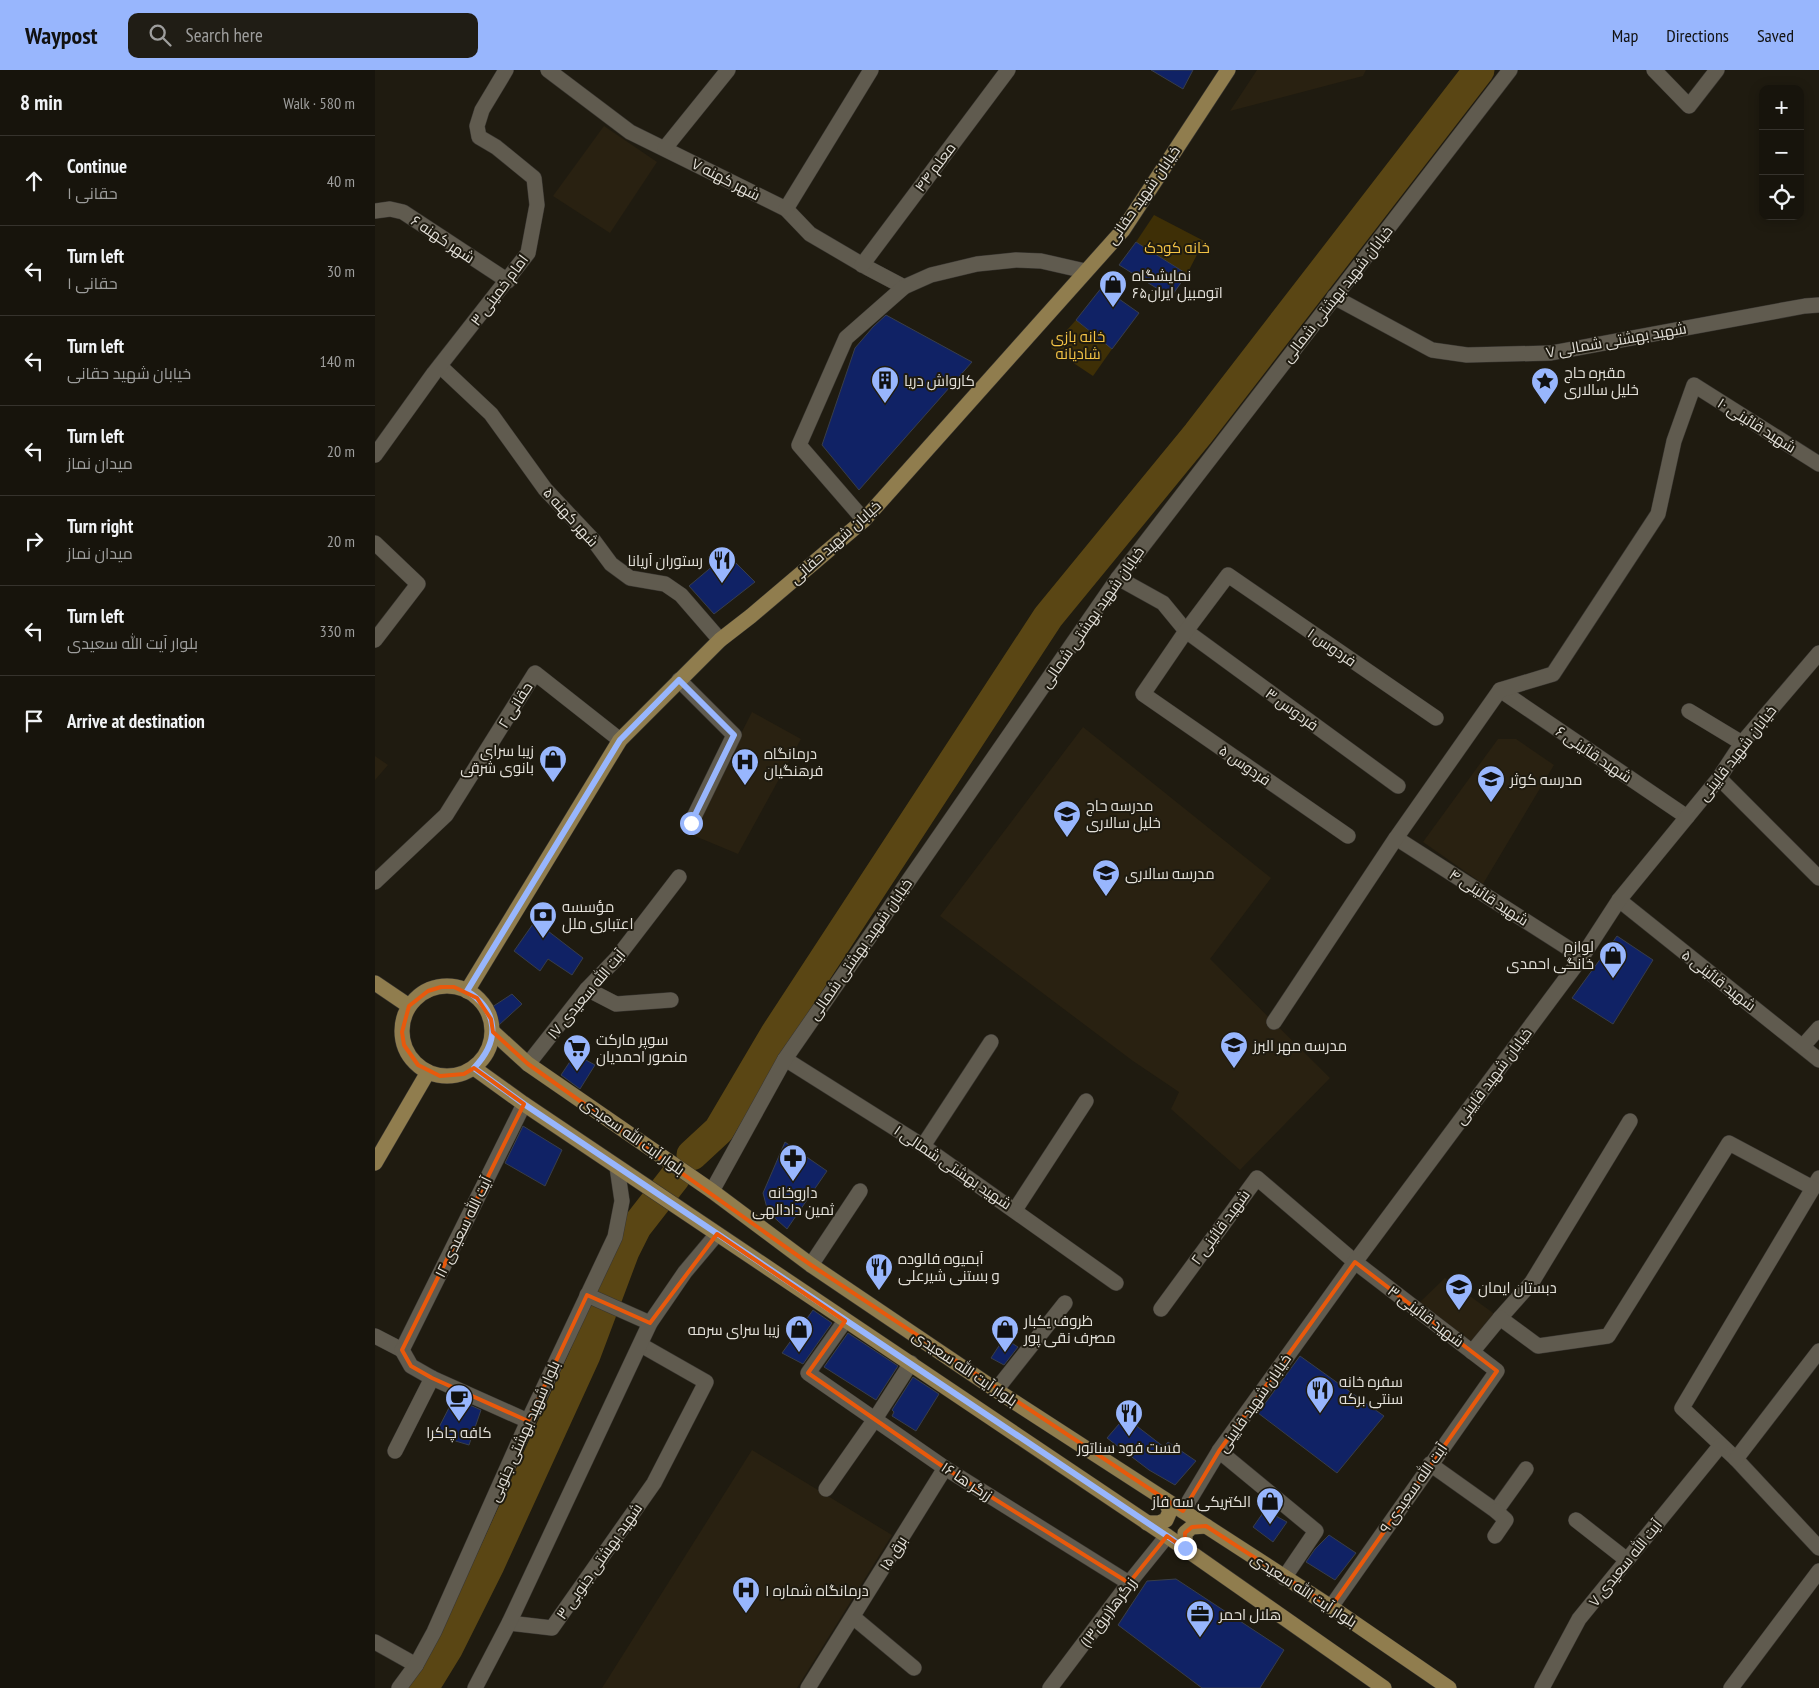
<!DOCTYPE html>
<meta charset="utf-8">
<style>
body{margin:0;font-family:"PT Sans Narrow",Cairo,sans-serif;background:#201d15;color:#f1f3f6}
.controls{position:absolute;right:15px;top:15px;display:grid;overflow:hidden;border-radius:10px;box-shadow:0 2px 12px #0003}
.controls button{width:45px;height:45px;display:grid;place-items:center;padding:0;border:0;border-bottom:1px solid #36332d;background:#17140c;color:#f1f3f6;font:25px sans-serif}
.stop{position:absolute;width:15px;height:15px;margin:-11px;border:4px solid #98b6fd;border-radius:50%;background:#fff}
.stop.end{background:#98b6fd;border-color:#fff;box-shadow:0 1px 5px #0008}
.list{margin:0;padding:0;list-style:none}
h2{display:flex;justify-content:space-between;align-items:center;height:65px;margin:0;padding:0 20px;font-size:21px}
h2 small{font-size:16px;font-weight:400;color:#9e9e9d}
.list li{display:grid;grid-template-columns:32px 1fr auto;gap:15px;align-items:center;box-sizing:border-box;height:90px;padding:0 20px;border-top:1px solid #36332d}
.list b{display:block;font-size:19px;white-space:nowrap}
.list p{margin:0;font-size:16px;white-space:nowrap;color:#9e9e9d}
.list em{font-size:16px;font-style:normal;color:#9e9e9d}
.icon{flex:none;width:28px;height:28px;fill:none;stroke:currentColor;stroke-width:2;stroke-linecap:round;stroke-linejoin:round}
.map{position:relative;flex:none;width:1444px;height:1618px;overflow:hidden}
header{display:flex;align-items:center;gap:30px;box-sizing:border-box;height:70px;padding:0 25px;background:#98b6fd;color:#111}
header strong{font-size:24px}
nav{display:flex;gap:28px;margin-inline-start:auto;font-size:18px}
.search{width:350px;height:45px;background:#201d15;display:flex;align-items:center;gap:12px;box-sizing:border-box;padding:0 18px;border-radius:10px;color:#9e9e9d;font-size:19px}
main{display:flex}
aside{flex:1;background:#17140c}
.map>svg:first-child{display:block}
.built{fill:#292111}
.green{fill:#3e2f06}
.lines{fill:none;stroke-linecap:round;stroke-linejoin:round}
.river{stroke:#5a4614;stroke-width:31}
.building{fill:#102265;stroke:#393e49}
.minor-casing{stroke:#393631;stroke-width:16}
.major-casing{stroke:#393631;stroke-width:16}
.minor{stroke:#605b4f;stroke-width:15}
.major{stroke:#907d4e;stroke-width:15}
.route{stroke:#98b6fd;stroke-width:6}
.marked{fill:none;stroke:#e8590c;stroke-width:4;stroke-linejoin:round}
.labels{text-anchor:middle;dominant-baseline:central;stroke-width:4;stroke-linejoin:round;paint-order:stroke}
.street-label{font-size:15px;fill:#e3e0d9;stroke:#1f1b10}
.park-label{font-size:15px;fill:#f5c445;stroke:#1f1b10}
.poi-label{font-size:15px;fill:#e3e0d9;stroke:#1f1b10;text-anchor:start}
</style>
<header>
<strong>Waypost</strong>
<div class="search"><svg class="icon" aria-label="search" viewBox="0 0 24 24"><circle cx="10" cy="10" r="6"/><path d="M15 15l6 6"/></svg>Search here</div>
<nav><a>Map</a><a>Directions</a><a>Saved</a></nav>
</header>
<main>
<aside>
<h2>8 min<small>Walk · 580 m</small></h2>
<ul class="list">
<li><svg class="icon" aria-label="ahead" viewBox="0 0 24 24"><path d="M12 20V5M6 11l6-6 6 6"/></svg><div><b>Continue</b><p>حقانی ۱</p></div><em>40 m</em></li>
<li><svg class="icon" aria-label="left" viewBox="0 0 24 24"><path d="M17 20v-9H6M10 6l-5 5 5 5"/></svg><div><b>Turn left</b><p>حقانی ۱</p></div><em>30 m</em></li>
<li><svg class="icon" aria-label="left" viewBox="0 0 24 24"><path d="M17 20v-9H6M10 6l-5 5 5 5"/></svg><div><b>Turn left</b><p>خیابان شهید حقانی</p></div><em>140 m</em></li>
<li><svg class="icon" aria-label="left" viewBox="0 0 24 24"><path d="M17 20v-9H6M10 6l-5 5 5 5"/></svg><div><b>Turn left</b><p>میدان نماز</p></div><em>20 m</em></li>
<li><svg class="icon" aria-label="right" viewBox="0 0 24 24"><path d="M7 20v-9h11M14 6l5 5-5 5"/></svg><div><b>Turn right</b><p>میدان نماز</p></div><em>20 m</em></li>
<li><svg class="icon" aria-label="left" viewBox="0 0 24 24"><path d="M17 20v-9H6M10 6l-5 5 5 5"/></svg><div><b>Turn left</b><p>بلوار آیت الله سعیدی</p></div><em>330 m</em></li>
<li><svg class="icon" aria-label="arrive" viewBox="0 0 24 24"><path d="M6 21V4h12l-3 4 3 4H6"/></svg><div><b>Arrive at destination</b></div></li>
</ul>
</aside>
<div class="map">
<svg width="1444" height="1618" viewBox="0 0 1444 1618">
<rect width="100%" height="100%" fill="#1f1b10"/>
<g class="built">
<path d="M882,0H991L988,6L855,41Z"/>
<path d="M229,56L282,92L235,163L178,126Z"/>
<path d="M377,642L426,669L363,784L315,764Z"/>
<path d="M708,657L896,808L835,889L955,1008L865,1100L796,1039L804,1022L758,991L565,846Z"/>
<path d="M1123,669H1141L1179,695L1108,814L1048,772Z"/>
<path d="M0,686L13,695L0,710Z"/>
<path d="M1070,1208L1125,1248L1097,1273L1043,1234Z"/>
<path d="M377,1380L517,1465L422,1618H227Z"/>
</g>
<g class="green">
<path d="M779,145L829,171L812,204L761,172Z"/>
<path d="M701,250L737,279L718,306L676,278Z"/>
</g>
<g class="lines">
<g class="river">
<path d="M317,1085L344,1060L400,965L673,547L823,364L1104,0"/>
<path d="M48,1618L72,1579L114,1495L210,1285L249,1181L261,1157L300,1107"/>
</g>
</g>
<g class="building">
<path d="M776,0H818L808,19Z"/>
<path d="M761,172L812,204L796,227L744,195Z"/>
<path d="M727,217L764,243L737,279L701,250Z"/>
<path d="M511,245L597,292L484,420L447,375L480,278L498,257Z"/>
<path d="M352,484L380,512L339,544L314,516Z"/>
<path d="M160,851L208,888L197,905L173,889L165,901L139,881Z"/>
<path d="M1242,866L1278,890L1238,954L1197,928Z"/>
<path d="M137,924L147,934L124,955L120,953L114,939Z"/>
<path d="M200,984L220,995L205,1019L186,1005Z"/>
<path d="M148,1056L187,1080L170,1116L130,1093Z"/>
<path d="M410,1072L452,1101L412,1159L393,1142L388,1123Z"/>
<path d="M438,1240L457,1253L428,1294L407,1283Z"/>
<path d="M473,1263L523,1296L501,1330L449,1297Z"/>
<path d="M629,1268L643,1277L629,1295L616,1288Z"/>
<path d="M925,1286L1009,1346L962,1403L883,1343Z"/>
<path d="M538,1307L564,1324L541,1361L517,1346L519,1342L517,1340Z"/>
<path d="M79,1328L106,1340L94,1375L60,1365Z"/>
<path d="M750,1347L789,1377L793,1372L821,1391L800,1415L774,1400L732,1368Z"/>
<path d="M890,1440L912,1452L898,1472L878,1457Z"/>
<path d="M954,1465L981,1483L960,1510L931,1492L940,1479Z"/>
<path d="M801,1509L909,1580L885,1618H827L743,1555L772,1511Z"/>
</g>
<g class="lines">
<g class="minor-casing">
<g id="minor">
<path d="M173,0L255,62L411,139L435,164L493,198L529,217"/>
<path d="M1279,0L1314,36L1342,0"/>
<path d="M290,78L353,0"/>
<path d="M411,139L496,0"/>
<path d="M0,141L15,139L28,142L133,211"/>
<path d="M487,195L633,0"/>
<path d="M959,227L1057,280L1092,285L1176,283L1430,236L1444,235"/>
<path d="M65,296L116,344L170,419L219,471L236,494L255,508L290,514L306,525L345,570"/>
<path d="M0,385L59,303L153,183L162,135L159,108L121,77L104,67L102,56L107,40L131,0"/>
<path d="M489,450L424,375L471,268L529,217L556,205L602,194L641,190L666,191L710,201"/>
<path d="M0,473L43,514L0,570"/>
<path d="M743,508L788,533L811,561L1023,716"/>
<path d="M304,610L359,665L316,753"/>
<path d="M1125,620L1312,747"/>
<path d="M1314,641L1367,673"/>
<path d="M1344,708L1444,808"/>
<path d="M973,766L768,624L811,561L853,505L1061,648"/>
<path d="M1021,768L1207,887"/>
<path d="M0,812L71,745L160,603L245,670"/>
<path d="M1244,830L1444,990"/>
<path d="M212,919L241,934L296,930"/>
<path d="M899,952L1021,768L1125,620L1178,604L1283,444L1299,371L1319,315L1444,394"/>
<path d="M1428,976L1444,958"/>
<path d="M410,989L548,1076L741,1213"/>
<path d="M153,994L212,919L241,889L304,807"/>
<path d="M548,1076L616,972"/>
<path d="M1444,1108L1307,1338L1361,1389L1444,1478"/>
<path d="M337,1121L410,989L743,508L1135,0"/>
<path d="M640,1140L711,1031"/>
<path d="M436,1195L485,1121"/>
<path d="M212,1225L275,1253"/>
<path d="M786,1239L882,1108L980,1192L1122,1301L956,1537"/>
<path d="M1125,1248L1157,1212L1255,1051"/>
<path d="M470,1251L433,1303L570,1398L754,1513"/>
<path d="M0,1266L27,1280"/>
<path d="M27,1280L149,1034"/>
<path d="M27,1280L36,1296L57,1308L153,1351"/>
<path d="M1097,1282L1125,1248L1163,1276L1233,1266L1354,1073L1438,1118"/>
<path d="M621,1320L690,1233"/>
<path d="M20,1381L57,1308"/>
<path d="M844,1381L941,1461L909,1508"/>
<path d="M1361,1389L1444,1281"/>
<path d="M1055,1394L1121,1441L1151,1399"/>
<path d="M451,1419L500,1349L536,1293"/>
<path d="M808,1441L844,1381L980,1192L1207,887L1244,830L1344,708L1367,673L1444,583"/>
<path d="M1201,1450L1252,1490"/>
<path d="M1120,1466L1131,1450L1121,1441"/>
<path d="M478,1547L539,1598"/>
<path d="M134,1553L177,1558L279,1413L331,1312L266,1275"/>
<path d="M0,1572L41,1595"/>
<path d="M24,1618L41,1595L59,1562L153,1351L240,1167L247,1131L242,1097"/>
<path d="M100,1618L134,1553L275,1253L310,1202L342,1164"/>
<path d="M433,1618L570,1398"/>
<path d="M675,1618L754,1513L792,1466"/>
<path d="M1167,1618L1204,1549L1345,1376"/>
<path d="M1356,1618L1444,1501"/>
</g>
</g>
<g class="major-casing">
<g id="major">
<path d="M0,913L34,936"/>
<circle cx="72" cy="961" r="45"/>
<path d="M92,921L245,670L345,570L376,546L489,450L748,160L853,0"/>
<path d="M118,962L153,994L337,1121L436,1195L621,1320L956,1537L1074,1618"/>
<path d="M99,998L149,1034L792,1466L1009,1618"/>
<path d="M0,1093L53,1002"/>
<path d="M772,1453H784L791,1450L795,1441L789,1429"/>
<path d="M810,1479V1463L817,1457L831,1456"/>
</g>
</g>
<use href="#minor" class="minor"/>
<use href="#major" class="major"/>
</g>
<g class="lines">
<path class="route" d="M316,753L359,665L304,610L245,670L92,921C124,941 125,971 99,998L149,1034L810,1478"/>
</g>
<path class="marked" d="M66,917H79L102,928L116,949L118,962L153,994L436,1195L808,1441L844,1381L980,1192L1122,1301L956,1537L831,1456L817,1457L810,1463V1479L792,1466L754,1513L570,1398L433,1303L470,1251L342,1164L275,1253L212,1225L153,1351L57,1308L36,1296L27,1280L149,1034L99,998L89,1004L65,1006L43,995L29,975L27,962L34,936L53,921Z"/>
<defs>
<g id="shop-pin" transform="scale(1.4375)"><path d="M0 17L-7.5 6A9.5 9.5 0 1 1 7.5 6Z" fill="#98b6fd" stroke="#1f1b10"/><path d="M-5-2.5h2.3a2.7 3.5 0 0 1 5.4 0H5L5.5 6h-11ZM-1.5-2.5h3a1.5 2.3 0 0 0-3 0Z" fill="#111"/></g>
<g id="building-pin" transform="scale(1.4375)"><path d="M0 17L-7.5 6A9.5 9.5 0 1 1 7.5 6Z" fill="#98b6fd" stroke="#1f1b10"/><path d="M-4-6H4V6H1V3H-1V6H-4ZM-2.5-4.3h1.7v1.8h-1.7ZM.8-4.3h1.7v1.8H.8ZM-2.5-1h1.7V.8h-1.7ZM.8-1h1.7V.8H.8Z" fill="#111"/></g>
<g id="sight-pin" transform="scale(1.4375)"><path d="M0 17L-7.5 6A9.5 9.5 0 1 1 7.5 6Z" fill="#98b6fd" stroke="#1f1b10"/><path d="M0-6L1.8-2.2L6-1.7L2.9 1.2L3.7 5.4L0 3.3L-3.7 5.4L-2.9 1.2L-6-1.7L-1.8-2.2Z" fill="#111"/></g>
<g id="restaurant-pin" transform="scale(1.4375)"><path d="M0 17L-7.5 6A9.5 9.5 0 1 1 7.5 6Z" fill="#98b6fd" stroke="#1f1b10"/><path d="M-5-6h1v4h1v-4h1v4h1v-4h1v5L-1.5 .5V6h-2V.5L-5-1ZM5-6V6H3V1.5H1.5Q1.5-4 5-6Z" fill="#111"/></g>
<g id="hospital-pin" transform="scale(1.4375)"><path d="M0 17L-7.5 6A9.5 9.5 0 1 1 7.5 6Z" fill="#98b6fd" stroke="#1f1b10"/><path d="M-5-5h3v3.5h4V-5h3V5h-3V1.5h-4V5h-3Z" fill="#111"/></g>
<g id="school-pin" transform="scale(1.4375)"><path d="M0 17L-7.5 6A9.5 9.5 0 1 1 7.5 6Z" fill="#98b6fd" stroke="#1f1b10"/><path d="M0-5L7-2L0 1L-7-2ZM-4 1L0 2.5L4 1V4Q0 6-4 4Z" fill="#111"/></g>
<g id="bank-pin" transform="scale(1.4375)"><path d="M0 17L-7.5 6A9.5 9.5 0 1 1 7.5 6Z" fill="#98b6fd" stroke="#1f1b10"/><path d="M-6-4H6V4H-6ZM0-2.3a2.3 2.3 0 1 0 0 4.6a2.3 2.3 0 1 0 0-4.6Z" fill="#111"/></g>
<g id="supermarket-pin" transform="scale(1.4375)"><path d="M0 17L-7.5 6A9.5 9.5 0 1 1 7.5 6Z" fill="#98b6fd" stroke="#1f1b10"/><path d="M-6-5.5h2.5l.6 2H6L4.5 2H-2.5L-4.4-4H-6ZM-1.5 3.2a1.3 1.3 0 1 0 .1 0ZM3 3.2a1.3 1.3 0 1 0 .1 0Z" fill="#111"/></g>
<g id="pharmacy-pin" transform="scale(1.4375)"><path d="M0 17L-7.5 6A9.5 9.5 0 1 1 7.5 6Z" fill="#98b6fd" stroke="#1f1b10"/><path d="M-2-6h4v4h4v4h-4v4h-4v-4h-4v-4h4Z" fill="#111"/></g>
<g id="cafe-pin" transform="scale(1.4375)"><path d="M0 17L-7.5 6A9.5 9.5 0 1 1 7.5 6Z" fill="#98b6fd" stroke="#1f1b10"/><path d="M-5.5-4.5H6V0H3Q3 3.5 0 3.5H-2.5Q-5.5 3.5-5.5 0ZM3-3.2v2h1.7v-2ZM-6 4.5H4V6H-6Z" fill="#111"/></g>
<g id="office-pin" transform="scale(1.4375)"><path d="M0 17L-7.5 6A9.5 9.5 0 1 1 7.5 6Z" fill="#98b6fd" stroke="#1f1b10"/><path d="M-6-3h4V-5.5h4V-3h4V5H-6ZM-1-4.5V-3h2v-1.5ZM-6 0V1H6V0Z" fill="#111"/></g>
</defs>
<g fill-rule="evenodd">
<use href="#shop-pin" x="738" y="214"/>
<use href="#building-pin" x="510" y="310"/>
<use href="#sight-pin" x="1170" y="311"/>
<use href="#restaurant-pin" x="347" y="490"/>
<use href="#shop-pin" x="178" y="689"/>
<use href="#hospital-pin" x="370" y="692"/>
<use href="#school-pin" x="1116" y="709"/>
<use href="#school-pin" x="692" y="744"/>
<use href="#school-pin" x="731" y="803"/>
<use href="#bank-pin" x="168" y="845"/>
<use href="#shop-pin" x="1238" y="885"/>
<use href="#school-pin" x="859" y="975"/>
<use href="#supermarket-pin" x="202" y="978"/>
<use href="#pharmacy-pin" x="418" y="1088"/>
<use href="#restaurant-pin" x="504" y="1197"/>
<use href="#school-pin" x="1084" y="1217"/>
<use href="#shop-pin" x="424" y="1259"/>
<use href="#shop-pin" x="630" y="1259"/>
<use href="#restaurant-pin" x="945" y="1320"/>
<use href="#cafe-pin" x="84" y="1328"/>
<use href="#restaurant-pin" x="754" y="1343"/>
<use href="#shop-pin" x="895" y="1431"/>
<use href="#hospital-pin" x="371" y="1520"/>
<use href="#office-pin" x="825" y="1544"/>
</g>
<g class="labels">
<g class="street-label">
<text transform="translate(560 97) rotate(-53)">معلم ۴۴</text>
<text transform="translate(351 109) rotate(27)">شهر کهنه ۷</text>
<text transform="translate(768 125) rotate(-55)">خیابان شهید حقانی</text>
<text transform="translate(68 169) rotate(34)">شهر کهنه ۶</text>
<text transform="translate(124 220) rotate(-53)">امام خمینی ۳</text>
<text transform="translate(962 224) rotate(-52)">خیابان شهید بهشتی شمالی</text>
<text transform="translate(1241 270) rotate(-10)">شهید بهشتی شمالی ۷</text>
<text transform="translate(1382 355) rotate(32)">شهید قائینی ۱۰</text>
<text transform="translate(196 447) rotate(48)">شهر کهنه ۵</text>
<text transform="translate(460 472) rotate(-42)">خیابان شهید حقانی</text>
<text transform="translate(717 547) rotate(-55)">خیابان شهید بهشتی شمالی</text>
<text transform="translate(957 577) rotate(35)">فردوس ۱</text>
<text transform="translate(140 635) rotate(-58)">حقانی ۲</text>
<text transform="translate(917 639) rotate(36)">فردوس ۳</text>
<text transform="translate(1362 683) rotate(-52)">خیابان شهید قایینی</text>
<text transform="translate(1219 684) rotate(34)">شهید قائینی ۶</text>
<text transform="translate(870 695) rotate(35)">فردوس ۵</text>
<text transform="translate(1114 827) rotate(33)">شهید قائینی ۴</text>
<text transform="translate(485 879) rotate(-55)">خیابان شهید بهشتی شمالی</text>
<text transform="translate(1344 910) rotate(38)">شهید قائینی ۵</text>
<text transform="translate(211 924) rotate(-50)">آیت الله سعیدی ۱۷</text>
<text transform="translate(1118 1006) rotate(-53)">خیابان شهید قایینی</text>
<text transform="translate(258 1066) rotate(35)">بلوار آیت الله سعیدی</text>
<text transform="translate(578 1097) rotate(34)">شهید بهشتی شمالی ۱</text>
<text transform="translate(88 1157) rotate(-64)">آیت الله سعیدی ۱۲</text>
<text transform="translate(845 1157) rotate(-54)">شهید قائینی ۲</text>
<text transform="translate(1051 1246) rotate(37)">شهید قائینی ۳</text>
<text transform="translate(590 1298) rotate(34)">بلوار آیت الله سعیدی</text>
<text transform="translate(879 1333) rotate(-55)">خیابان شهید قایینی</text>
<text transform="translate(149 1361) rotate(-66)">بلوار شهید بهشتی جنوبی</text>
<text transform="translate(592 1411) rotate(33)">زرگر ها ۱۶</text>
<text transform="translate(1038 1418) rotate(-55)">آیت الله سعیدی ۹</text>
<text transform="translate(518 1483) rotate(-58)">برق ۱۵</text>
<text transform="translate(224 1491) rotate(-55)">شهید بهشتی جنوبی ۳</text>
<text transform="translate(1250 1493) rotate(-51)">آیت الله سعیدی ۷</text>
<text transform="translate(929 1520) rotate(33)">بلوار آیت الله سعیدی</text>
<text transform="translate(733 1542) rotate(-53)">زرگرها(برق۱۳)</text>
</g>
<g class="park-label">
<text x="802" y="177">خانه کودک</text>
<text x="703" y="266">خانه بازی<tspan x="703" dy="17">شادیانه</tspan></text>
</g>
<g class="poi-label">
<text x="757" y="205">نمایشگاه<tspan x="757" dy="17">اتومبیل ایران۶۵</tspan></text>
<text x="1189" y="302">مقبره حاج<tspan x="1189" dy="17">خلیل سالاری</tspan></text>
<text x="529" y="310">کارواش دریا</text>
<text x="328" y="490" text-anchor="end">رستوران آریانا</text>
<text x="159" y="680" text-anchor="end">زیبا سرای<tspan x="159" dy="17">بانوی شرقی</tspan></text>
<text x="389" y="683">درمانگاه<tspan x="389" dy="17">فرهنگیان</tspan></text>
<text x="1135" y="709">مدرسه کوثر</text>
<text x="711" y="735">مدرسه حاج<tspan x="711" dy="17">خلیل سالاری</tspan></text>
<text x="750" y="803">مدرسه سالاری</text>
<text x="187" y="836">مؤسسه<tspan x="187" dy="17">اعتباری ملل</tspan></text>
<text x="1219" y="876" text-anchor="end">لوازم<tspan x="1219" dy="17">خانگی احمدی</tspan></text>
<text x="221" y="969">سوپر مارکت<tspan x="221" dy="17">منصور احمدیان</tspan></text>
<text x="878" y="975">مدرسه مهر البرز</text>
<text x="418" y="1122" text-anchor="middle">داروخانه<tspan x="418" dy="17">ثمین دادالهی</tspan></text>
<text x="523" y="1188">آبمیوه فالوده<tspan x="523" dy="17">و بستنی شیرعلی</tspan></text>
<text x="1103" y="1217">دبستان ایمان</text>
<text x="649" y="1250">ظروف یکبار<tspan x="649" dy="17">مصرف نقی پور</tspan></text>
<text x="405" y="1259" text-anchor="end">زیبا سرای سرمه</text>
<text x="964" y="1311">سفره خانه<tspan x="964" dy="17">سنتی برکه</tspan></text>
<text x="84" y="1362" text-anchor="middle">کافه چاکرا</text>
<text x="754" y="1377" text-anchor="middle">فست فود سناتور</text>
<text x="876" y="1431" text-anchor="end">الکتریکی سه فاز</text>
<text x="390" y="1520">درمانگاه شماره ۱</text>
<text x="844" y="1544">هلال احمر</text>
</g>
</g>
</svg>
<div class="controls">
<button>+</button>
<button>−</button>
<button><svg class="icon" aria-label="locate" viewBox="0 0 24 24"><circle cx="12" cy="12" r="6"/><path d="M12 2v4M12 18v4M2 12h4M18 12h4"/></svg></button>
</div>
<div class="stop" style="left:316px;top:753px"></div>
<div class="stop end" style="left:810px;top:1478px"></div>
</div>
</main>
